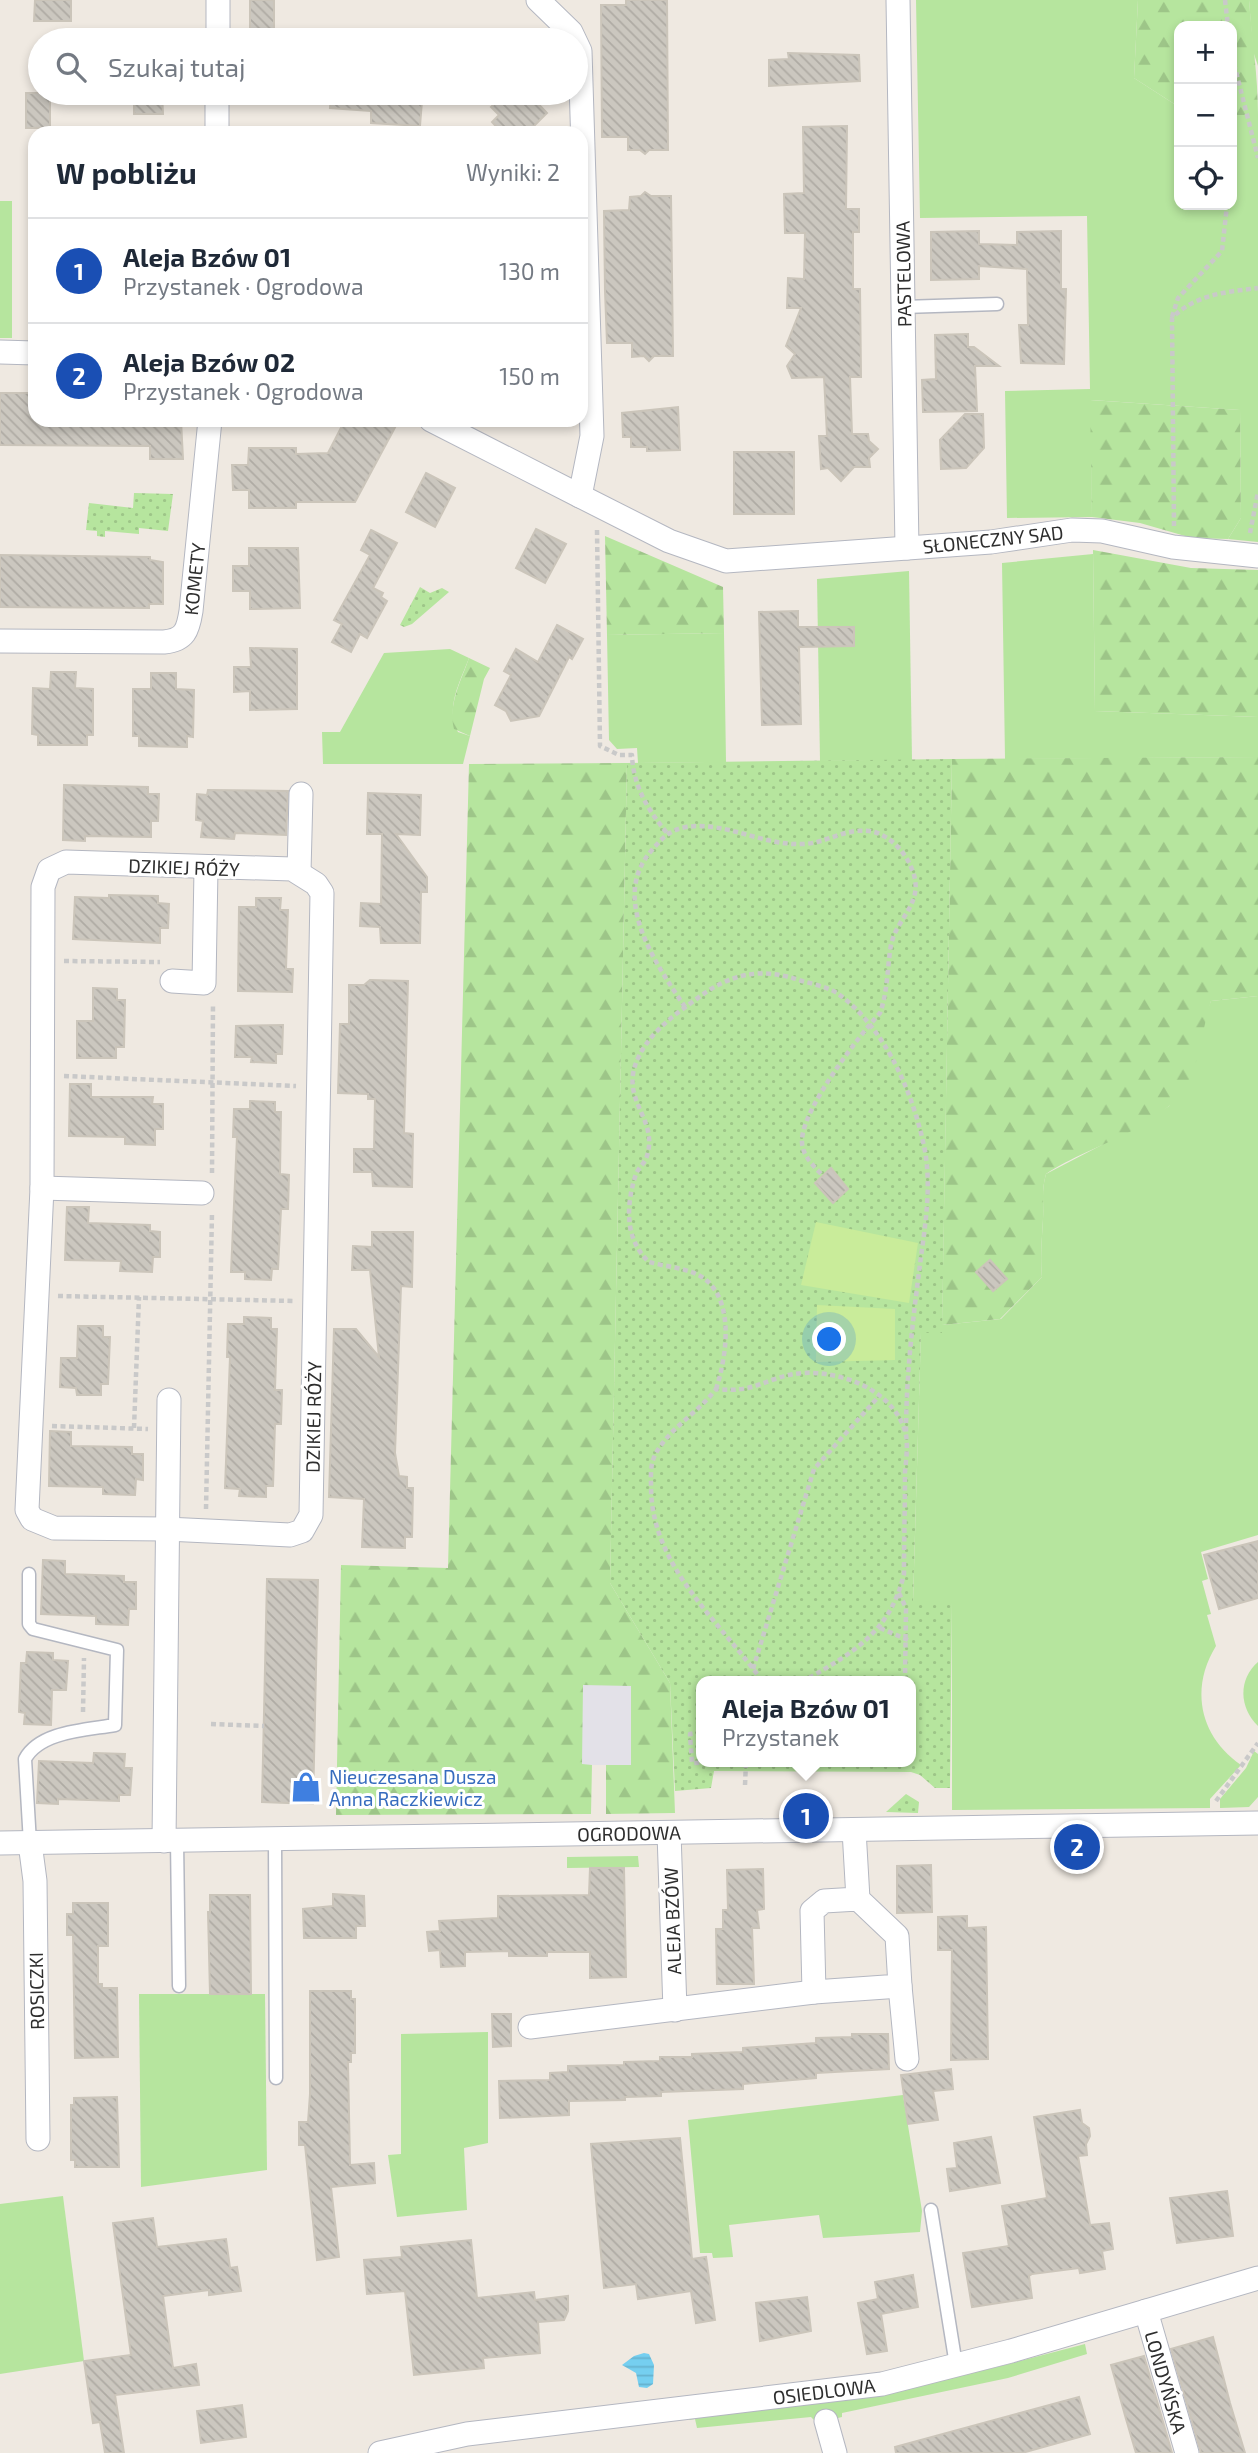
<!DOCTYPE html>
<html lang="pl">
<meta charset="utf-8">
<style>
body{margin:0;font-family:"Exo 2",sans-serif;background:#f6f6f7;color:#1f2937}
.controls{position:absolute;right:21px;top:21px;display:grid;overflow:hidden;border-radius:14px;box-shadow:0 4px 10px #0003}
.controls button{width:63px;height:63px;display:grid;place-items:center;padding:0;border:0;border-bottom:2px solid #e0e1e3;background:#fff;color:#1f2937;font:35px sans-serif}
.you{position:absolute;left:830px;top:1340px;width:24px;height:24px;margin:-18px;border:5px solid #fff;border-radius:50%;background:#1a73e8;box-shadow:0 0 0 10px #1a73e833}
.badge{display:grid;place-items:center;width:46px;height:46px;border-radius:50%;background:#4264fb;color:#fff;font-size:23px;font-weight:700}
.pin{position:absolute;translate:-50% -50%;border:4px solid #fff;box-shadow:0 2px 7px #0006}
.popup{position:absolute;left:696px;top:1676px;width:220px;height:91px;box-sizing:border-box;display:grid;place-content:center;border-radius:14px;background:#fff;filter:drop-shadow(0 2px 5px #0005);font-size:23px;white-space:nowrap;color:#747a83}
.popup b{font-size:26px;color:#1f2937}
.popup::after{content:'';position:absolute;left:50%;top:100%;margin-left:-14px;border:14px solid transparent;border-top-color:#fff}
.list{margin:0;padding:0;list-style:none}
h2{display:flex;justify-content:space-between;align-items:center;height:91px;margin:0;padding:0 28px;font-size:30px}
h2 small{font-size:23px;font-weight:400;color:#747a83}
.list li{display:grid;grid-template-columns:46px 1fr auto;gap:21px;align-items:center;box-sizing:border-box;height:105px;padding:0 28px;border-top:2px solid #e0e1e3}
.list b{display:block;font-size:26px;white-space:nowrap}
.list p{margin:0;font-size:23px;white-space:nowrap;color:#747a83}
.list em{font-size:23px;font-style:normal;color:#747a83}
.icon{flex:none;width:38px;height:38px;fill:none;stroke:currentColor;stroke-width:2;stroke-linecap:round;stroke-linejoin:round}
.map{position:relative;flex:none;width:1258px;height:2453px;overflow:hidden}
.search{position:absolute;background:#fff;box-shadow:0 4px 10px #0003;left:28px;top:28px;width:560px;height:77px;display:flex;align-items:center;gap:18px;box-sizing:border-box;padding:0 24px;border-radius:38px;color:#747a83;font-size:26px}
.panel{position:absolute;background:#fff;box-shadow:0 4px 10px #0003;left:28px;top:126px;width:560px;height:301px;border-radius:21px}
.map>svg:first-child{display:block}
.industrial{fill:#e3e1e8}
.grass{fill:#b6e59e}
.forest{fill:url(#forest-firs)}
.park{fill:url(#park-dots);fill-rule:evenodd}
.pitch{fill:#c9ec9a}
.water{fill:url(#water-rules)}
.building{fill:url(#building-back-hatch);stroke:#cbc5ba;stroke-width:2}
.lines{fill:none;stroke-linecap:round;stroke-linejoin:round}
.service-casing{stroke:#b4b7c1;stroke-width:15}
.minor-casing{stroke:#b4b7c1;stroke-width:25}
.path{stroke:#c9c9c9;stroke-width:4.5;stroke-dasharray:5 3.5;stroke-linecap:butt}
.service{stroke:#fff;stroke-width:12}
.minor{stroke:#fff;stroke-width:23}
.labels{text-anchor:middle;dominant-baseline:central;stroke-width:6;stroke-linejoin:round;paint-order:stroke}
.street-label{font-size:19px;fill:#2e2e2e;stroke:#fff}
.shop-label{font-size:19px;fill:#366cbe;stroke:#fff;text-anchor:start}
</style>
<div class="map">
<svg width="1258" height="2453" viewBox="0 0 1258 2453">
<defs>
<pattern id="forest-firs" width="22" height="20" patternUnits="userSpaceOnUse" patternTransform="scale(1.75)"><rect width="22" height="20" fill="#b6e59e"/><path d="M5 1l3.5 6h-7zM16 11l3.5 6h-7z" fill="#9dc588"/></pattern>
<pattern id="park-dots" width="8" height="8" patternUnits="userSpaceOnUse" patternTransform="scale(1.75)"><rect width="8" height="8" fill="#b6e59e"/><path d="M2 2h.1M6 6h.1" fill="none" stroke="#9dc588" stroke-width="1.8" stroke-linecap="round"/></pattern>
<pattern id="water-rules" width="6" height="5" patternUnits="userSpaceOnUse" patternTransform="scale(1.75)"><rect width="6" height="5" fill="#75cff0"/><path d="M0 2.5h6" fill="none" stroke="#66b2ce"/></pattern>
<pattern id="building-back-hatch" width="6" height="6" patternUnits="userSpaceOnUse" patternTransform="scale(1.75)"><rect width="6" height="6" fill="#cbc7bf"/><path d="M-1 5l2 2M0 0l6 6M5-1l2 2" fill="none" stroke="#afaba4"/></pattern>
</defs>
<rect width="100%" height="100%" fill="#efe9e1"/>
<rect class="industrial" x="582" y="1685" width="49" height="80"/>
<g class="grass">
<path d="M916,0H1138L1134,78L1179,107V205H1232V115H1258V542L1228,539L1241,518L1240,410L1091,400L1092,517L1007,518L1005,391L1090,389L1087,216L920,218Z"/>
<path d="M1249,0H1258V66L1253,51Z"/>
<rect x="0" y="201" width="12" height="137"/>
<path d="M1093,554L1095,711L1258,717V757L1005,759L1002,563Z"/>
<path d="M909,571L912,760L820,761L817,579Z"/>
<path d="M724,633L726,762L638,763L637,748L617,749L609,740L607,635Z"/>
<path d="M450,649L469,658C460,682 445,708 458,732L470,736L463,764H323L322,732H340L384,653Z"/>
<path d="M1258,996V1535L1201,1552L1208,1579L1202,1581L1211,1614L1207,1615L1216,1646C1190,1688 1199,1736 1241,1765L1210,1799V1808L952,1810V1602H913L921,1332L942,1333V1325L1001,1319L1042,1277C1040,1256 1042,1239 1043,1219C1044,1203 1041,1191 1046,1174L1142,1124L1169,1106L1211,1001Z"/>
<path d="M1258,1662V1726C1239,1708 1238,1679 1258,1662Z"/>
<path d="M1254,1751L1258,1754V1797L1249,1807L1220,1808V1799L1246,1768Z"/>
<path d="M638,1856L639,1867L567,1868V1857Z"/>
<path d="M139,1994H265L267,2170L141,2187Z"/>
<path d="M488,2032V2143L464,2148L467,2210L397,2217L388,2155L401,2154V2034Z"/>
<path d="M903,2095L922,2211L920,2232L823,2238L819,2215L729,2225L733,2257L713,2258L712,2253H700L688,2120Z"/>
<path d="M63,2196L84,2361L0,2374V2204Z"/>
<path d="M1085,2344L1087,2354L1008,2378L842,2413V2417L817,2423L811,2417L697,2428L695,2419L689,2420L691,2415L813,2401L827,2403L993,2368Z"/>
</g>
<g class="forest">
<path d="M1138,0H1249C1252,39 1258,76 1258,115H1232V26H1179V107L1134,78Z"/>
<path d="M1090,400L1240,410L1241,518L1228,539L1192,538L1140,523L1092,517Z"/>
<path d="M605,536L723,587L724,633L607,635Z"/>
<path d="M1093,550L1191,568L1258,570V717L1095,711Z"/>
<path d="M469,658L490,668L484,679L470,736L454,729C448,704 461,681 469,658Z"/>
<path d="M1258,757V996L1211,1001C1204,1023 1201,1047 1194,1069C1173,1129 1093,1142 1046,1174C1041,1191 1044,1203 1043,1219C1042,1239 1040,1256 1042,1277L1000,1319L942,1325L952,759Z"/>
<path d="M627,763L610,1583L670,1683L675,1813L606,1814V1765H631V1686L583,1685L582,1764L592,1765L591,1814L336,1815L341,1565L448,1568L469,764Z"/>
</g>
<g class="park">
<path d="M134,493L173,494L168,531L139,528V534L105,531V537L97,536V531L86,530L89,503L133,508Z"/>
<path d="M420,587L430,593L442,588L449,592L412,624L404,627L400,625Z"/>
<path d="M952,759L942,1333H921L913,1601L952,1602L950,1788H935L920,1775L911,1772L714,1771L711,1788L675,1791L670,1683L610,1583L627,763ZM701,1681H911V1762H701Z"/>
<path d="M906,1794L919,1802L918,1813L886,1812Z"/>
</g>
<g class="pitch">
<path d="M816,1222L918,1243L909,1303L801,1285Z"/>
<path d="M817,1305L895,1309V1360L816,1362Z"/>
</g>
<path class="water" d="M644,2353L649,2354L654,2365L653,2384L647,2388L639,2387L636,2373L622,2365L634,2356Z"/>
<g class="building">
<path d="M35,0H71V21H34Z"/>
<rect x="250" y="0" width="24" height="40"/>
<path d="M626,0H667L668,150H649L645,154L640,150H628V137H602L601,5H626Z"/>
<path d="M788,53L859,55L860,81L769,86V60L789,59Z"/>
<rect x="26" y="93" width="24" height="35"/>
<path d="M134,93H162L163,114H134Z"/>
<path d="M331,93H406L405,100L422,101L420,126L371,123V111L330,108Z"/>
<path d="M505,93H528L547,113L527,133H502L492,122L499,115L491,107Z"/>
<path d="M847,126L846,209H859V232H853V289H860L861,377H850L852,434H868L869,441L878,449L869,458L870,467H854L841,481L828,468L821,469L819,436H827L824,377L792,378L787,366L795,354L786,346L801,308H787L788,278L804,279L805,233H785L784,194L804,193L803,127Z"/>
<path d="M645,192L651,196H671L673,356H654L649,361L644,356L632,357V343H607L605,291L604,211L629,210L630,197L641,196Z"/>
<path d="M979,231V244L1017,245V232L1061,231V289H1066L1064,364L1021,363L1019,325H1028L1027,269L979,266V279L931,280V232Z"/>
<path d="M968,334V347H974L999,366H975L977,411L923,412L922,380L936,379L935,335Z"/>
<path d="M0,393H35V420H181L183,459H150V446L0,445Z"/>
<path d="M678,407L680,450L647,451V447H631V437H623L622,413Z"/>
<path d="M965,414H983L984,448L966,468L941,469L940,440Z"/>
<path d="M345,420H399L355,502H296V508H249V490H233L232,465H248L249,448H296V454L328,453Z"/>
<rect x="734" y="452" width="60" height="62"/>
<path d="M426,473L455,488L435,527L406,512Z"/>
<path d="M536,529L566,544L545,583L516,568Z"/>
<path d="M371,530L397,543L373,588L383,593L381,597L387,601L367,638L360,634L351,652L332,642L342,624L334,620L370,555L361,550Z"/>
<path d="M249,548H298L300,608L250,609V591H233V566H249Z"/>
<path d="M0,555L150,557V560L163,562V604H149V608L0,607Z"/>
<path d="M798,611V627H854V646L799,647L801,724L762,725L759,612Z"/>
<path d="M557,625L583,639L572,659L569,657L539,716L511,721L506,711L495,705L511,675L504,671L516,649L538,662Z"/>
<path d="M250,648L297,649V709L250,710V691L234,692V667H251Z"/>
<path d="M51,672H76L75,688L93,689V735H87V745H38V735L32,734L33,688L50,689Z"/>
<path d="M151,673H176V689L194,690L193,737L187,736V747L139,746V736H133V689H151Z"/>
<path d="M64,785L148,787V794H159L158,821H151V837L85,836V841L63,840Z"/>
<path d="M208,790L288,791L286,835L235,833L234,839L201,837L203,821L196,820L197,794L207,795Z"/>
<path d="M368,793L421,795L420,835L396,834L427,877V892H421L420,943H381L380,927L360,926L361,903L381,904L382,834H367Z"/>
<path d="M109,895L158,896V903L169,904L168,928H160V943L73,939L75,897L109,898Z"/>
<path d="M256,898H281L280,910H288L286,969H293L292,992L238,991L239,907H256Z"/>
<path d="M370,980L408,981L404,1133L413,1134L412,1187L373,1186L372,1172H354V1149H374L375,1099H368V1094L338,1093L340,1024H349V985H364Z"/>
<path d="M93,988L117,989V1000H125L124,1047H116V1058H77V1021H93Z"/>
<path d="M283,1025L282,1054H276V1063L251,1062L252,1057H235L236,1026Z"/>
<path d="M70,1084H91V1097H153L152,1104H163V1129H155V1145L125,1144V1137L69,1136Z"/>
<path d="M250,1101L275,1102V1112H281L280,1174L289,1175L288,1209H281L278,1269H272L271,1280L245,1279V1272H231L237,1137H233L234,1109H250Z"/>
<path d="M831,1168L848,1189L833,1203L815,1183Z"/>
<path d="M67,1207H89L88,1223L150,1225V1231L160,1232V1257H153L152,1272L120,1271L121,1261L65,1260Z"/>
<path d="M372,1232H413L412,1287L401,1286L395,1453L399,1476L407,1477V1488H413L412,1537H405V1548L362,1547L364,1499L329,1497L334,1329H356L379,1357L370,1270H352L353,1246L372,1247Z"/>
<path d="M990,1260L1007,1279L993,1291L976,1272Z"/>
<path d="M244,1317L271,1318V1329H277L275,1390H282L281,1424H275L273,1486H266V1497L239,1496L240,1489L225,1488L230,1357H227L228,1324H244Z"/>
<path d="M78,1326H103V1337H110L108,1384H101V1395H77L76,1388L60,1387L61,1358H77Z"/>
<path d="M50,1431L71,1432V1446L132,1447V1454H143V1480L136,1479L135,1495L103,1494V1487L49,1486Z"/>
<path d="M1258,1541V1598L1219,1609L1204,1555Z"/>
<path d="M43,1560L65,1561V1574L124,1576V1582H136V1609H129L128,1625L96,1624V1616L41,1614Z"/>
<path d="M267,1579L318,1580L313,1804L262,1802Z"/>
<path d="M27,1652L53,1653V1660L68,1661L66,1690H52L51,1725L24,1724L25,1713L19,1712L21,1663H26Z"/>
<path d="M94,1753L125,1754L124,1768H132L130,1795H119V1801L58,1799V1804L37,1803L39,1761L93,1763Z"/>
<path d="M931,1865L932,1912L897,1913V1866Z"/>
<path d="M590,1868H624L626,1977L590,1978V1952H547V1956H509V1951L465,1952V1966L441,1967L440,1950L429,1951L427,1932L440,1931L439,1921L498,1918V1896L589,1895Z"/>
<path d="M763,1869L764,1909L757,1910L759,1928H752L754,1984H717L716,1929H723V1910H728L727,1870Z"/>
<path d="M333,1894L364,1896L365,1926H356V1938H304L303,1909L333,1906Z"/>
<path d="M210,1895H250L251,1994H210L208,1912H210Z"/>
<path d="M73,1903H108V1946H98V1984H102V1988H117L118,2057L75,2058L73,1935H67V1914H73Z"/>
<path d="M967,1916V1928L986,1927L988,2059L951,2060L952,1950H938V1917Z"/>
<path d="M310,1991H351V1999H355V2053H351V2062H348L350,2165L374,2163L375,2183L331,2187L339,2257L317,2260L305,2145H299V2122H308L310,2094Z"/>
<path d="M492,2014H511V2046L493,2047Z"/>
<path d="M852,2034H888L889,2069L816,2073V2078L743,2084V2089L661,2092V2096L625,2097V2100L569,2101V2115L500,2118L499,2081L550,2080V2073L568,2072V2066L624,2065V2062L660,2061V2057H692V2054L743,2052V2048L816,2043V2038L852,2037Z"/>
<path d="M951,2069L953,2089L933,2091L938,2120L908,2124L901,2075Z"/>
<path d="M117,2097L119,2167H75V2160H71V2105H74V2098Z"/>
<path d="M1080,2110L1082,2123L1089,2128L1090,2136L1086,2144L1087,2155L1078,2156L1090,2225L1109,2223L1113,2249L1102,2251L1105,2269L1080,2273L1079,2268L1032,2274L1029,2276L1032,2298L972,2307L963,2253L1009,2246L1002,2206L1047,2198L1034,2117Z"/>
<path d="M991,2137L1000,2183L950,2191L947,2169L957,2168L954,2143Z"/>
<path d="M680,2138L692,2259L706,2257L715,2320L696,2323L691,2291L638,2299L636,2284L604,2288L591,2144Z"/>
<path d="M1227,2191L1233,2236L1177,2243L1170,2198Z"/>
<path d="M153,2218L157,2247L226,2239L230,2268L237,2267L241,2291L209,2295V2290L163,2296L173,2368L196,2364L199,2385L115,2395L124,2453H105L100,2422L93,2423L84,2361L131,2355L113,2223Z"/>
<path d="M471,2240L477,2298L534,2292L535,2300L568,2296V2311L564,2320L538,2322L540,2353L483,2358L484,2368L414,2375L405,2291L367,2294L364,2260L402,2257L401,2247Z"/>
<path d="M913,2275L918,2307L881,2314L887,2351L867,2354L858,2303L878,2299L875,2282Z"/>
<path d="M807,2297L811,2331L760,2341L756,2303Z"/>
<path d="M1213,2337L1230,2403L1245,2453H1201L1171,2349Z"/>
<path d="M1144,2356L1172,2453H1136L1126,2419L1111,2365Z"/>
<path d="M1079,2397L1090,2434L1022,2453H896L895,2447Z"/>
<path d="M242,2405L246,2437L201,2443L197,2411Z"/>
</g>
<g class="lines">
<g class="service-casing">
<g id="service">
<path d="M903,307L997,304"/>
<path d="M29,1574V1624L33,1629L117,1650L115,1725C87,1730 40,1731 25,1759L30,1843"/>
<path d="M275,1838L276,2078"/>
<path d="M177,1840L179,1986"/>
<path d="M931,2210L956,2365"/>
</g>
</g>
<g class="minor-casing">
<g id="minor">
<path d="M898,0L907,548"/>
<path d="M218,40V0"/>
<path d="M217,133V93"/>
<path d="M0,352L35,353"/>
<path d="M431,420L580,496L592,436L580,51L571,32L538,0"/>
<path d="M580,496L669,541L726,561L991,542L1072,530L1102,531L1173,547L1258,556"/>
<path d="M0,641L164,642C185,640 188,630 191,611L210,420"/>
<path d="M66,862L292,869L316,884L322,893L311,1515L302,1531L290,1535L166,1529L54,1528L32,1519L27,1510L42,1188L43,887L49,870Z"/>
<path d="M299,872L301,794"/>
<path d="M172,981L204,983L206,869"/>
<path d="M42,1188L202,1193"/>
<path d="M854,1830L858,1899L897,1936L900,1986L814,1992L812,1911L824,1901L858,1899"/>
<path d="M669,1833L675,2010"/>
<path d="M164,1841L169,1400"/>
<path d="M0,1843L1258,1823"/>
<path d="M30,1843L35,1881L38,2139"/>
<path d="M900,1986L907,2059"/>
<path d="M530,2027L814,1992"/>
<path d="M1146,2311L1187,2453"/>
<path d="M826,2421L835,2453"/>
<path d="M380,2453L467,2434L882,2384L1011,2351L1258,2278"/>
</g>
</g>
<g class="path">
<path d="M1225,0L1228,26"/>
<path d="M1232,56L1258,158"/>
<path d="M1232,119L1233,74"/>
<path d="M1172,317L1178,298L1222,251L1227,205"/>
<path d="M1174,526L1172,318C1196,294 1226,292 1258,288"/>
<path d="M597,530L600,746L619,755H632C633,786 648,810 667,833"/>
<path d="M1250,533L1258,492"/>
<path d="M64,961L160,962"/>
<path d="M685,1007C656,964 609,898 652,850C662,838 670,830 686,827C725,821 764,846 802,844C825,844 844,828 869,831C887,833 904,850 911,867C927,902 897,916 891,945C887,968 888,991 880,1013C858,1037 804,1107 802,1139C801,1155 813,1165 823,1176"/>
<path d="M64,1076L296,1086"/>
<path d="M212,1173L213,1003"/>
<path d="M58,1296L295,1301"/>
<path d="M716,1389C726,1359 735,1304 706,1280C692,1268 666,1267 649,1262C624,1239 626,1204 636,1174C639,1167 645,1163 647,1156C659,1117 617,1100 639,1056C651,1032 674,1015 695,1000C729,974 760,966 802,981C813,984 827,987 837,993C886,1028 914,1095 925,1151C932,1191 924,1232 919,1272C912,1327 906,1379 906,1435"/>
<path d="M52,1426L148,1429"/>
<path d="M134,1428L139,1297"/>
<path d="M206,1509L212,1213"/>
<path d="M899,1593L906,1608L905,1681"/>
<path d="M880,1628L908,1640"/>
<path d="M753,1669L814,1469L880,1395"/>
<path d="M762,1681C719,1620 651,1567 651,1486C651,1476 650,1465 655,1455C668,1429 698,1413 716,1389C757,1394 766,1376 803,1373C843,1371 896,1391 906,1435C908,1446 906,1461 905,1472C905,1506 904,1540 904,1574C890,1633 852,1653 804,1681"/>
<path d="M83,1712L84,1658"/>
<path d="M211,1724L264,1726"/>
<path d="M701,1732L690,1734L692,1763L715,1762"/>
<path d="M745,1785L746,1762"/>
<path d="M1216,1801L1258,1743"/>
</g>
<use href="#service" class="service"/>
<use href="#minor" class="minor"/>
</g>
<defs>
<g id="shop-bare" transform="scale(2.415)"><path d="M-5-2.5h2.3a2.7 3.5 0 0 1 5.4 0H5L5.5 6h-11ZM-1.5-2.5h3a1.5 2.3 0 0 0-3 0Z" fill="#3f7fe0" stroke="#fff" stroke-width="2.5" paint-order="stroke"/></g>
</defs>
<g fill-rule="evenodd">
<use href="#shop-bare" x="306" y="1787"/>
</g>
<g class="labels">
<g class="street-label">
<text transform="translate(903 274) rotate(-91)">PASTELOWA</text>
<text transform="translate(993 539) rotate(-6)">SŁONECZNY SAD</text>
<text transform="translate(194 579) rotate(-84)">KOMETY</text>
<text transform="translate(184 867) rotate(2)">DZIKIEJ RÓŻY</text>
<text transform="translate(313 1417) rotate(-89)">DZIKIEJ RÓŻY</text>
<text transform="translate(629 1833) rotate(-1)">OGRODOWA</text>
<text transform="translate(672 1921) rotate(-92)">ALEJA BZÓW</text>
<text transform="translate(36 1991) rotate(-91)">ROSICZKI</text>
<text transform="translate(1166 2382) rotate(74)">LONDYŃSKA</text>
<text transform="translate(824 2391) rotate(-7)">OSIEDLOWA</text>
</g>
<g class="shop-label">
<text x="329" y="1776">Nieuczesana Dusza<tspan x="329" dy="22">Anna Raczkiewicz</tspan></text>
</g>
</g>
</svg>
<div class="controls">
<button>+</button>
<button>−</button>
<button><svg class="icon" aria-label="locate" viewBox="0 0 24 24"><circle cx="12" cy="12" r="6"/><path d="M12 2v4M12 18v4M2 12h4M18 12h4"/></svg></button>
</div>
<div class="you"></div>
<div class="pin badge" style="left:806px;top:1816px;background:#1a4fb4">1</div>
<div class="popup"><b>Aleja Bzów 01</b>Przystanek</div>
<div class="pin badge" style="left:1077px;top:1847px;background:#1a4fb4">2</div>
<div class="search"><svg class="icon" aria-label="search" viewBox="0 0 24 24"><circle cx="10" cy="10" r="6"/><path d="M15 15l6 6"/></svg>Szukaj tutaj</div>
<section class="panel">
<h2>W pobliżu<small>Wyniki: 2</small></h2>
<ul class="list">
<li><span class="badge" style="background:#1a4fb4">1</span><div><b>Aleja Bzów 01</b><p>Przystanek · Ogrodowa</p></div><em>130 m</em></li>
<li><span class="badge" style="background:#1a4fb4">2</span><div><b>Aleja Bzów 02</b><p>Przystanek · Ogrodowa</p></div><em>150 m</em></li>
</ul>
</section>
</div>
